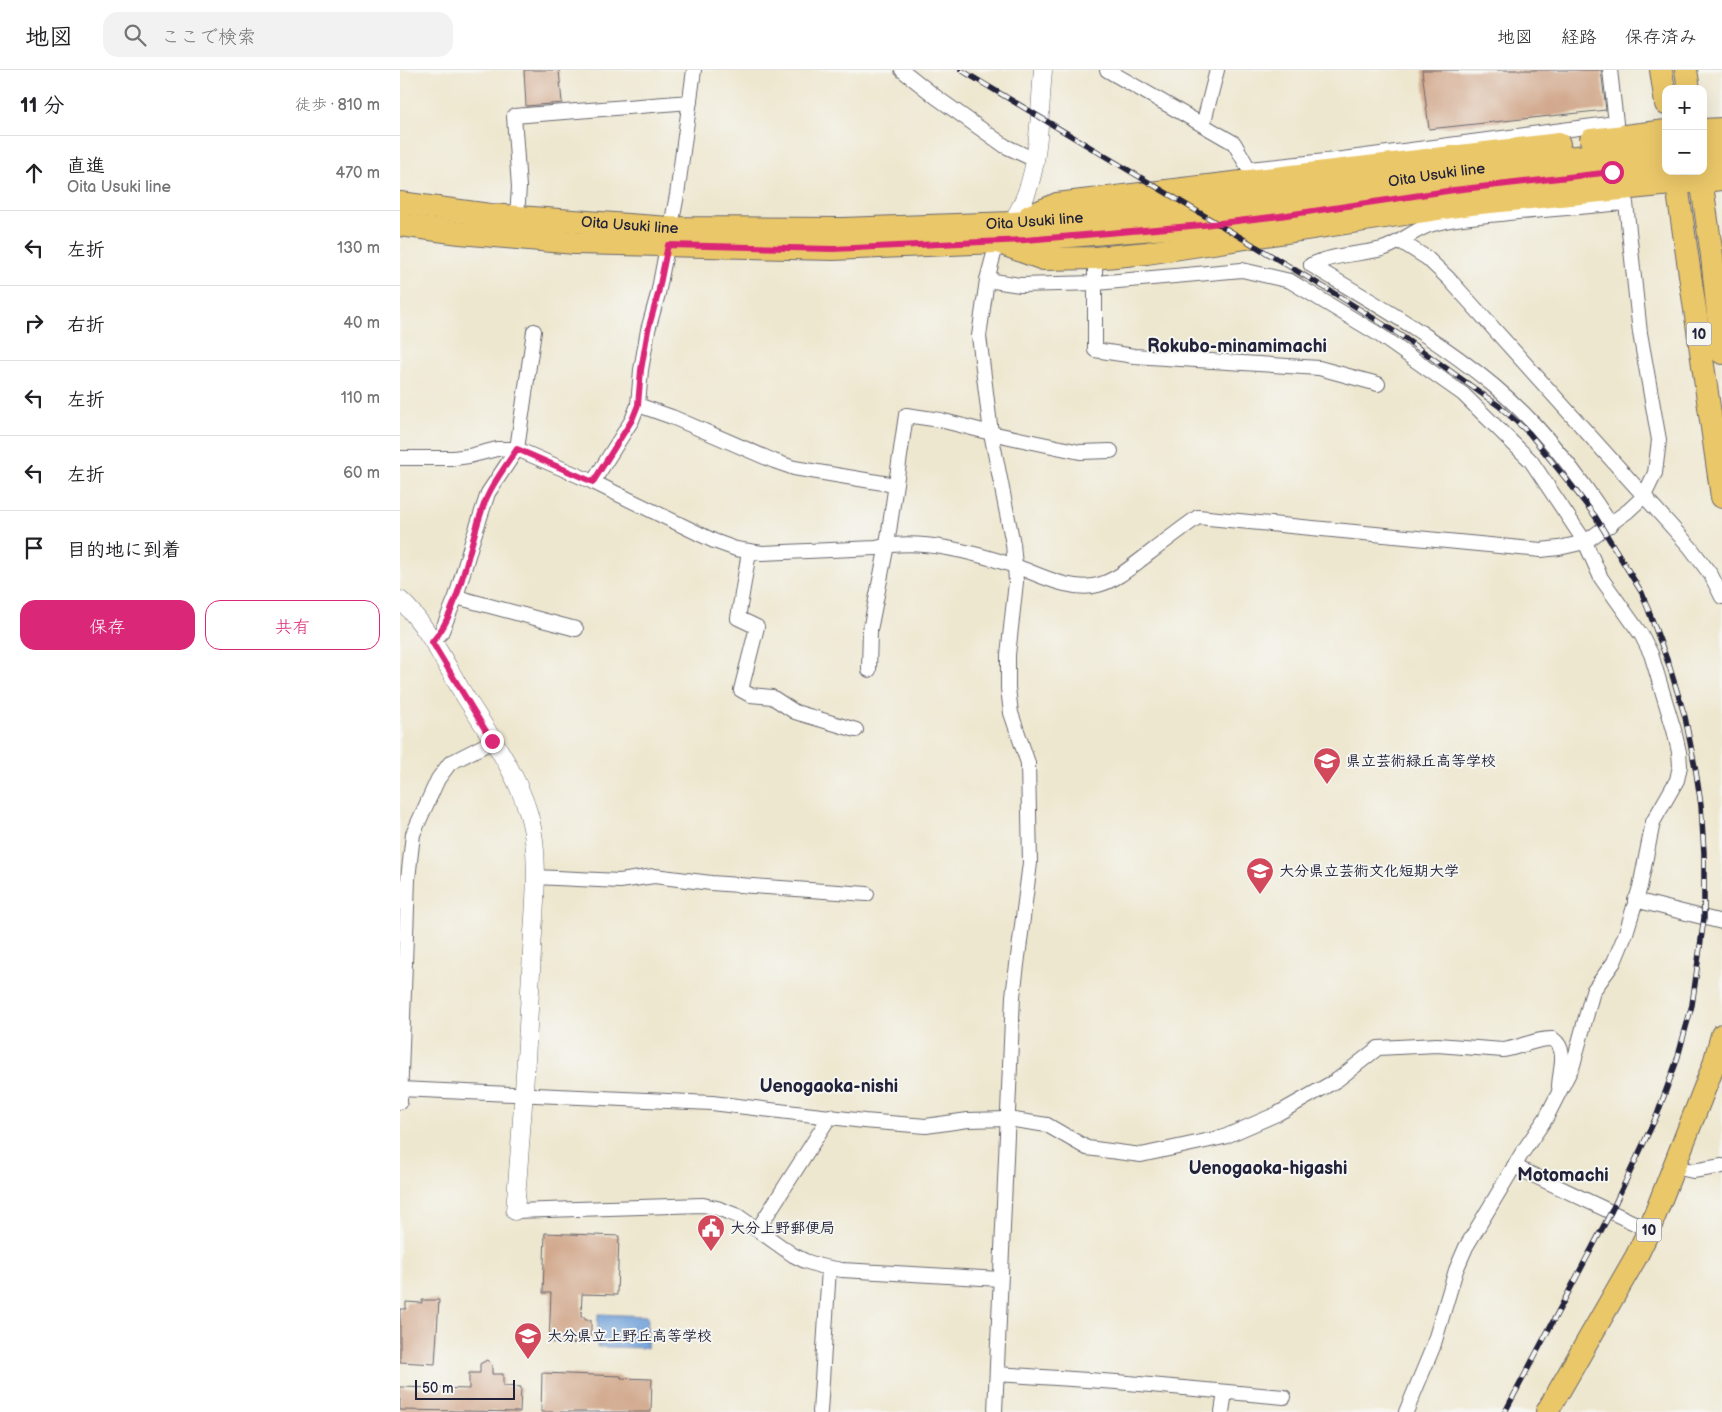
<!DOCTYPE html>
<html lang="ja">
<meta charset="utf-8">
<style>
body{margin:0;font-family:"Balsamiq Sans","Klee One",sans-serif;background:#f2f2f2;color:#202124}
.controls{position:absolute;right:15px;top:15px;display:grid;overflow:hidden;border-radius:10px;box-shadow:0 5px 20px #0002}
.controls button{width:45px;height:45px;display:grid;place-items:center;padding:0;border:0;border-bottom:1px solid #e0e0e0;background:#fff;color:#202124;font:25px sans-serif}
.scale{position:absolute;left:15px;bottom:12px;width:100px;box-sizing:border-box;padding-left:5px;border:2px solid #22223b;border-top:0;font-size:14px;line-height:18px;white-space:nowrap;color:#22223b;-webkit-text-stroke:4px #f6f6f2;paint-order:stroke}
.stop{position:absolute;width:15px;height:15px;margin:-11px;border:4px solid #db2777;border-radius:50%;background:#fff}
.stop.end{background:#db2777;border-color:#fff;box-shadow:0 1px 5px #0008}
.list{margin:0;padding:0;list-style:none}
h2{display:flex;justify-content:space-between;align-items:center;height:65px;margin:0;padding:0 20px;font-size:21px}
h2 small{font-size:16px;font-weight:400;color:#757577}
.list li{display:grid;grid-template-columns:32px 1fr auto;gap:15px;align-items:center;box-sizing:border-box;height:75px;padding:0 20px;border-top:1px solid #e0e0e0}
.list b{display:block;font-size:19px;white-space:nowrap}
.list p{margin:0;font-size:16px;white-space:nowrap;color:#757577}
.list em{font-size:16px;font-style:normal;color:#757577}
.actions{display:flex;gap:10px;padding:15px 20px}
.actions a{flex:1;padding:11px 0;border:1px solid #db2777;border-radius:15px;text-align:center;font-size:18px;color:#db2777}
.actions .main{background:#db2777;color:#fff}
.icon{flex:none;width:28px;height:28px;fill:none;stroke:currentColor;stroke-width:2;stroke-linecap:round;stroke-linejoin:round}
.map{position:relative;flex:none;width:1322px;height:1342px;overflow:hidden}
header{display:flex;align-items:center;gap:30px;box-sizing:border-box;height:70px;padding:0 25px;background:#fff;border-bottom:1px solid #e0e0e0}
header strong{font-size:24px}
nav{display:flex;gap:28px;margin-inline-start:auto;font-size:18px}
.search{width:350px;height:45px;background:#f2f2f2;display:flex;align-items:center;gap:12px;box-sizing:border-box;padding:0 18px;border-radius:15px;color:#757577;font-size:19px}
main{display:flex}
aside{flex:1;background:#fff}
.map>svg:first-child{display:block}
.water{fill:#6e9fd8;stroke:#48608a}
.building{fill:#d2a98d}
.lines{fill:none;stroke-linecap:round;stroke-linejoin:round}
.minor-tunnel{stroke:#c5c0b1;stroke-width:14;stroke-dasharray:14 7;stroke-linecap:butt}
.minor-casing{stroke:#69676f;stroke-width:16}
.tertiary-casing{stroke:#69676f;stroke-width:19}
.primary-casing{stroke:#69676f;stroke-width:24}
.trunk-casing{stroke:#69676f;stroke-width:24}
.minor{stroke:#fff;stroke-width:14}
.tertiary{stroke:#fff;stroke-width:18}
.primary{stroke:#eac769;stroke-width:22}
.trunk{stroke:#eac769;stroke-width:22}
.rail-casing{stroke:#22223b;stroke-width:5.5}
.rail{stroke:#f6f6f2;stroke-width:4;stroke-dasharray:11;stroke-linecap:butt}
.route{stroke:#db2777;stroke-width:6}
.labels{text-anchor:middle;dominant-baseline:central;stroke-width:4;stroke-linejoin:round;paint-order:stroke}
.shield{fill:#f6f6f2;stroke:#626272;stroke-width:1}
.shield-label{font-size:14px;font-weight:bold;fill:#22223b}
.street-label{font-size:15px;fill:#22223b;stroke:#f6f6f2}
.poi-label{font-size:15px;font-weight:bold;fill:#22223b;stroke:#f6f6f2;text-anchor:start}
.quarter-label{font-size:18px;font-weight:bold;fill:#22223b;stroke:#f6f6f2}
</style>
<header>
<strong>地図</strong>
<div class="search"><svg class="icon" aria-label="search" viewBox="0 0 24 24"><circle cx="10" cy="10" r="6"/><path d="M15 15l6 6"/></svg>ここで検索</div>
<nav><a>地図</a><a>経路</a><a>保存済み</a></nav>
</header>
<main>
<aside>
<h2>11 分<small>徒歩 · 810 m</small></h2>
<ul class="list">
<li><svg class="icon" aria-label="ahead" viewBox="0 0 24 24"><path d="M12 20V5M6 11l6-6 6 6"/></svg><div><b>直進</b><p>Oita Usuki line</p></div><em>470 m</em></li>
<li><svg class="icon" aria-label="left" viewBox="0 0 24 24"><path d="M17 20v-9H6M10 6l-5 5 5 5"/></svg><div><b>左折</b></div><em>130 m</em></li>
<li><svg class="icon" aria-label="right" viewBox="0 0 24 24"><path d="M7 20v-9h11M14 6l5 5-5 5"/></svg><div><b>右折</b></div><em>40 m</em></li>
<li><svg class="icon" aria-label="left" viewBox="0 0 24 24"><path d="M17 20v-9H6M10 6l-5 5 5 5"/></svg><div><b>左折</b></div><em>110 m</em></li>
<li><svg class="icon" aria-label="left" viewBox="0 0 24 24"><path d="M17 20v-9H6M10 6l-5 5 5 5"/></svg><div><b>左折</b></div><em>60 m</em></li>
<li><svg class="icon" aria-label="arrive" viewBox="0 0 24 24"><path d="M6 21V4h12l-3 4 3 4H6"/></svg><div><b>目的地に到着</b></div></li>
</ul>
<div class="actions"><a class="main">保存</a><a>共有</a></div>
</aside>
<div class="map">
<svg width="1322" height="1342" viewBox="0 0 1322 1342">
<rect width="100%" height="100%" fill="#f6f6f2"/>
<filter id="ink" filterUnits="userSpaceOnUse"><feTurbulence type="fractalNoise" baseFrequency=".02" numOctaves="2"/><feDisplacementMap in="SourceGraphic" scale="10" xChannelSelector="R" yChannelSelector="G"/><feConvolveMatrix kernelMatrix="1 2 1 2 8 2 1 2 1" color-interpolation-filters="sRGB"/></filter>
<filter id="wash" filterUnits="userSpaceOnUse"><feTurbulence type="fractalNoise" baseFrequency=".0096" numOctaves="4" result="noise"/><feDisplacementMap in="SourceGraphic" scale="20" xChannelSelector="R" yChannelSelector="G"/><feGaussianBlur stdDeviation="1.12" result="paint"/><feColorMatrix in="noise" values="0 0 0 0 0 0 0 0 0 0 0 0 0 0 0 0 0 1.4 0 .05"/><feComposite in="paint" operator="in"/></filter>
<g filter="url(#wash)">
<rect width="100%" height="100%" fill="#eee7cf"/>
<path class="water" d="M198,1244L248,1246L247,1278L197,1277Z"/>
<g id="blocks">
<g class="building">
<path d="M124,0H159L162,33L126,36Z"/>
<path d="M1022,0H1201L1206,40L1029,59Z"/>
<path d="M145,1163L219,1166L217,1225L182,1224L181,1247H185V1250H191V1270H184V1274L149,1272L151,1223H143Z"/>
<path d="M22,1230H39L35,1294L0,1292V1239H6V1232L22,1233Z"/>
<path d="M87,1290L92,1295V1304H103V1316L121,1317L120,1342L0,1340V1317L69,1319V1303H80V1294Z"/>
<path d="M142,1303L221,1306V1308L252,1309L251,1342H141Z"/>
</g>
</g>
</g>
<g filter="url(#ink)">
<use href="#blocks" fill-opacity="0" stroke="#69676f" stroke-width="1"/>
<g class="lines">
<path class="minor-tunnel" d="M890,211L911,195"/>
<g class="minor-casing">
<g id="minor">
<path d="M502,0L536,27L605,76L635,90"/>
<path d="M707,0L834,73L849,99L935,90L1216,53L1210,0"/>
<path d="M803,55L817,0"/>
<path d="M117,147L119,117L114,46L290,32"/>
<path d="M1000,171L1027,188L1049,209L1290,477L1311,505L1322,527"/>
<path d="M695,188V280L734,286L919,298L978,314"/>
<path d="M911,195C974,233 1038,269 1094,316C1141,355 1178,404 1211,455"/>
<path d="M587,210L620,215L696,213L842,200L890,211L978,264L1063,324L1131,391L1185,472L1201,508L1242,566L1251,584L1274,660L1279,682L1280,696L1277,710L1253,752L1240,817L1226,863L1214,892L1193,921L1173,995L1146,1048L1122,1083L1066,1177L1056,1200L1033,1277L1006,1342"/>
<path d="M238,335L272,347L374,391L394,398L495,415"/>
<path d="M0,388H54L69,386L97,379H117L193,412L314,471L336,479L362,483L476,478C520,467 576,483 618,497C642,506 672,522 698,515C717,510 731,497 747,485C764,472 781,459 798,447L1141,480L1159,478L1185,472L1228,441L1244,426L1255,403L1259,370L1240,263L1226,133C1187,136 1148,140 1108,143C1084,146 1057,147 1033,154C1014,159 1000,174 982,179C958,185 934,184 911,195"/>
<path d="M193,412L232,350L238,335L241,300L248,260L258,224L277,125L294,0"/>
<path d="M349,482L338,548L357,557L341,620L350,625L372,627L395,642L456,660"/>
<path d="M56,527L176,559"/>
<path d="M32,572L41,563L56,527L72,472L88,423L117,379L134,261"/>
<path d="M469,600L470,560L487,475L506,345L540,350L591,363L680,382L711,381"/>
<path d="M135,807L220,811L254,806L311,813L467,824"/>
<path d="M1235,830L1322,852"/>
<path d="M0,1019L312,1033L464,1051L526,1056L568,1050L608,1049L647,1055L687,1078L741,1085L824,1067L877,1044L937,1010L978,978L1037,975L1103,980C1120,978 1135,968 1153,969C1169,980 1159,1002 1159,1017"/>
<path d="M0,1032L8,809L13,764L38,709L50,693L93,671"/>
<path d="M1114,1096L1249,1160"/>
<path d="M1274,1097L1293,1101L1322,1096"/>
<path d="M115,1141L303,1135L317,1138L338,1146L393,1185L405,1191L420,1196L442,1200L600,1209"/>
<path d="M358,1159L430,1046"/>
<path d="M597,1304L717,1312L884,1327"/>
<path d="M420,1342L429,1198"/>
<path d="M595,1342L613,926L630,793L628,693L611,643L608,618V585L616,512L615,496L613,474L591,363L579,266L587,210L597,172"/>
<path d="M822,1342L825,1322"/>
</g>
</g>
<g class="tertiary-casing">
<g id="tertiary">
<path d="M606,160C642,116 638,54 643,0"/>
<path d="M0,530C25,552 44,591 61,620C86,660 116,700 129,745C141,787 134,838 132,881C128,968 122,1054 115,1141"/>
</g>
</g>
<g class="primary-casing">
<g id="primary">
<path d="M1303,60L1322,59"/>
<path d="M1191,70L1266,61"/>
<path d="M1303,77L1322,75"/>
<path d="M1303,94L1322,93"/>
<path id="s1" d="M0,133L90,145L269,158L442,159L612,153L802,138L877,129L1052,102L1209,83L1266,79"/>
<path d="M629,146L657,134L1159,74"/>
<path d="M0,155L60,163L175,173L433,179L597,172L803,155L880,146L1054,120L1266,97"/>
<path d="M605,175L643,189L695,188L747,183L1070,134L1322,109"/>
</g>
</g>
<g class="trunk-casing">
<g id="trunk">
<path d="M1261,0L1266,34"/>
<path d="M1286,0L1289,19"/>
<path d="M1275,101L1322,427"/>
<path d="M1300,101L1312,186L1322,283"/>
<path d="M1147,1342L1236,1187L1249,1160L1313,997L1322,965"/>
</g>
</g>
<use href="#minor" class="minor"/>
<use href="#tertiary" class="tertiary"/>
<use href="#primary" class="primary"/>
<use href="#trunk" class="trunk"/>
<g class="rail-casing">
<path id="rail" d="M561,0L937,225L1000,265L1099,336L1129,363L1175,420L1195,446L1242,523L1269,595L1285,647L1296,702L1301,735L1304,783V848L1292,935L1277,990L1257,1045L1211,1142L1105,1342"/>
</g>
<use href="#rail" class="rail"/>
</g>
</g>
<g class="lines" filter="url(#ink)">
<path class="route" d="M92,671L32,572C60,543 69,471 85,432C92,413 106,396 117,379L193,412L232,350L238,335L241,300L248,260L258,224L268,175L433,179L625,170L803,155L880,146L1054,120L1212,102"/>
</g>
<defs>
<g id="school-pin" transform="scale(1.4375)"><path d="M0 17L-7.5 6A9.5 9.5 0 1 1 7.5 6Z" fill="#d1495b" stroke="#f6f6f2"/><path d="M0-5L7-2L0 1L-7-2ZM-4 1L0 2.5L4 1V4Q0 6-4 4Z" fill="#fff"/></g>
<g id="university-pin" transform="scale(1.4375)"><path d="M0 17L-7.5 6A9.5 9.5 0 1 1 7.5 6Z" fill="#d1495b" stroke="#f6f6f2"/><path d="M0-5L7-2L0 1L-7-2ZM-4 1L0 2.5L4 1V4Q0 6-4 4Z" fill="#fff"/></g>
<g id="civic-pin" transform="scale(1.4375)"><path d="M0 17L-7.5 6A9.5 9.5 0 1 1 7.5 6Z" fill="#d1495b" stroke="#f6f6f2"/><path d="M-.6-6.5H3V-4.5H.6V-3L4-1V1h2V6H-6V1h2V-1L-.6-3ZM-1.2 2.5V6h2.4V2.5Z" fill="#fff"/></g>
</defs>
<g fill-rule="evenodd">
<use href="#school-pin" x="927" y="691"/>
<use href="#university-pin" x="860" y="801"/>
<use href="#civic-pin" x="311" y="1158"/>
<use href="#school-pin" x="128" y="1266"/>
</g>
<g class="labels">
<g class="shield">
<rect x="1286.5" y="252.5" width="25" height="23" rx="4"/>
<rect x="1236.5" y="1148.5" width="25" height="23" rx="4"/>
</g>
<g class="shield-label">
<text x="1299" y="264">10</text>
<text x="1249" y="1160">10</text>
</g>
<g class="street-label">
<text stroke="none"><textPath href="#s1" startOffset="1041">Oita Usuki line</textPath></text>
<text stroke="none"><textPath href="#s1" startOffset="636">Oita Usuki line</textPath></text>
<text stroke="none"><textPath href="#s1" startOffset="231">Oita Usuki line</textPath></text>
</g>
<g class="poi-label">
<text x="946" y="691">県立芸術緑丘高等学校</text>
<text x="879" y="801">大分県立芸術文化短期大学</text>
<text x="330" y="1158">大分上野郵便局</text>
<text x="147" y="1266">大分県立上野丘高等学校</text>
</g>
<g class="quarter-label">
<text x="837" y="276">Rokubo-minamimachi</text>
<text x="429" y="1016">Uenogaoka-nishi</text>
<text x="868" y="1098">Uenogaoka-higashi</text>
<text x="1163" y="1105">Motomachi</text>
</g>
</g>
</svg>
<div class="controls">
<button>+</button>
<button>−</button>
</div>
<div class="scale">50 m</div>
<div class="stop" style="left:1212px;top:102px"></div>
<div class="stop end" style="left:92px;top:671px"></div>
</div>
</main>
